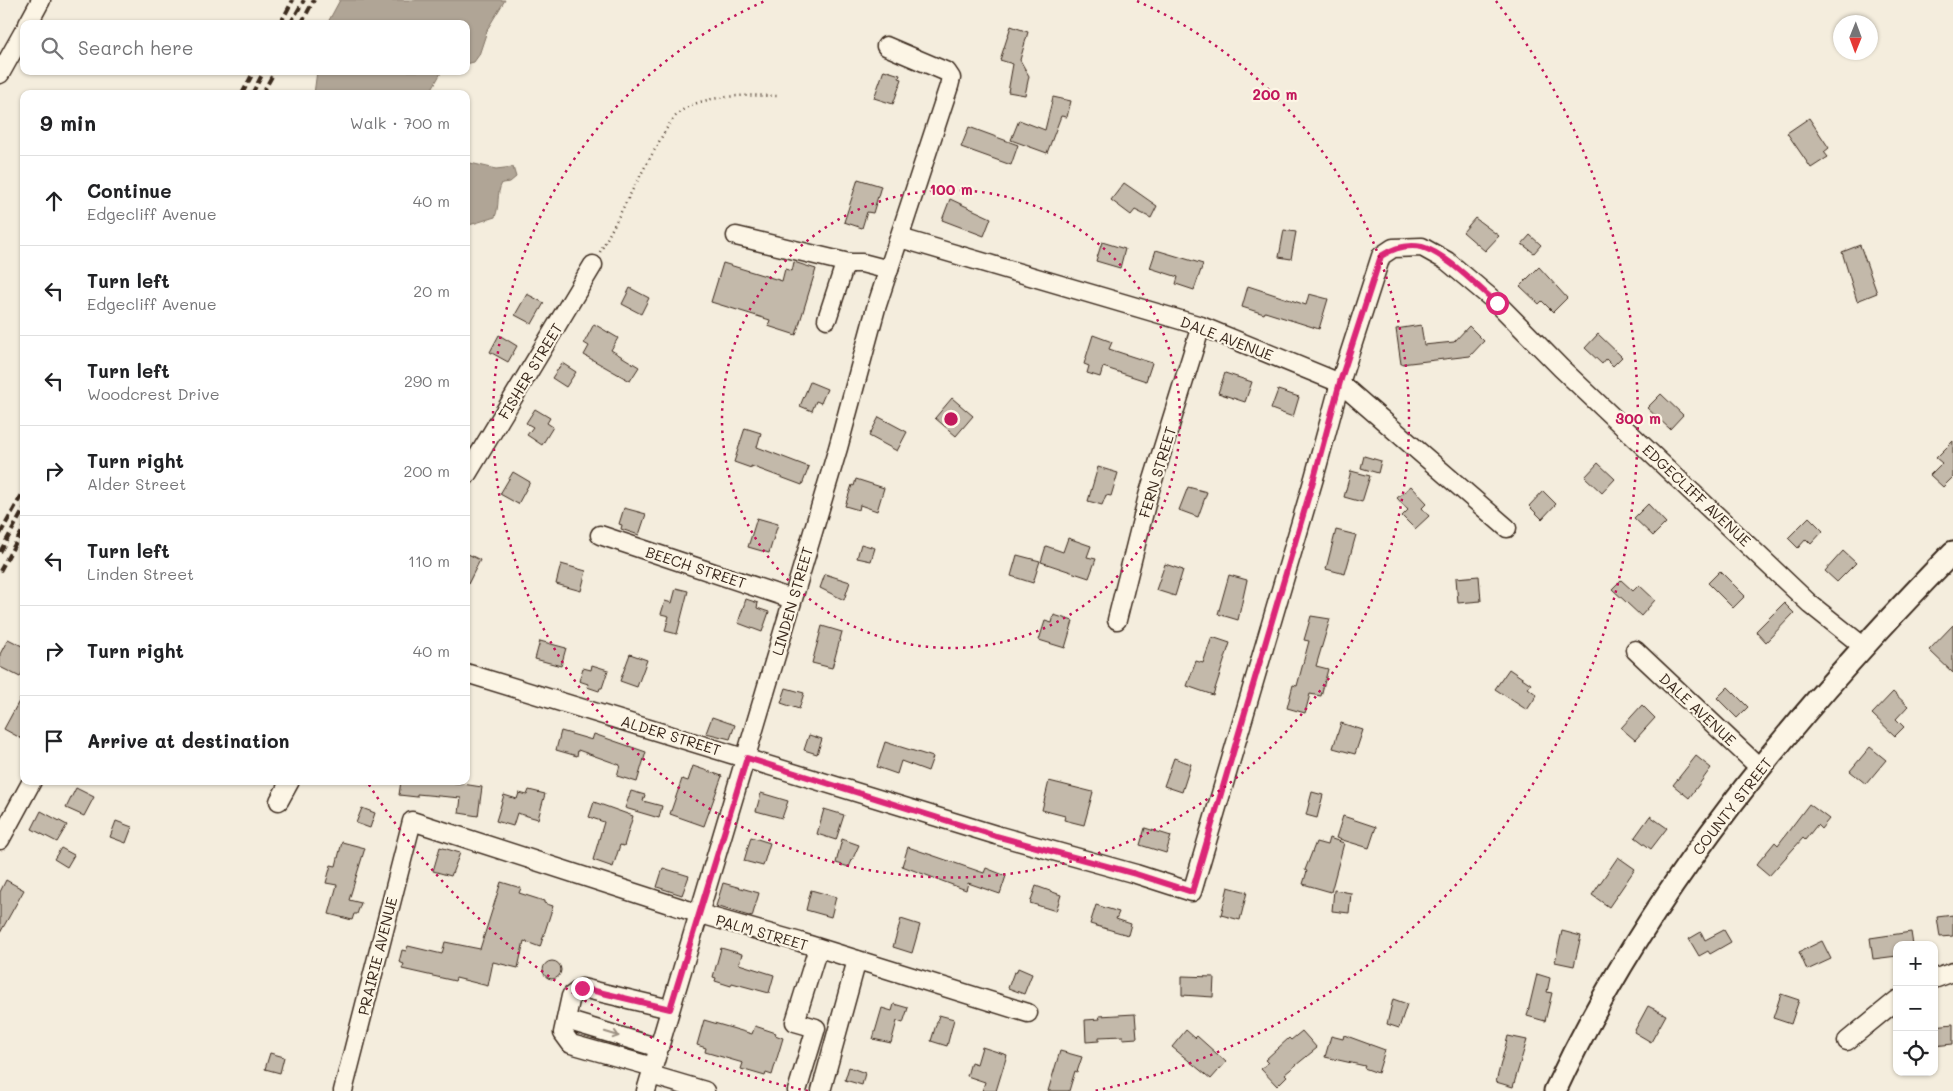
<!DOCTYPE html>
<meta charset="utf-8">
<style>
body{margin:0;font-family:Mali,sans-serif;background:#f2f2f2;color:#202124}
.controls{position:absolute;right:15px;bottom:15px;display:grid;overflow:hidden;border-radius:10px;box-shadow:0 1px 4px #0004}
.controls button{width:45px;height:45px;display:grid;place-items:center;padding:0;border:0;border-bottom:1px solid #e0e0e0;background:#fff;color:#202124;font:25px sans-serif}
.compass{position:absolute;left:1833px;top:15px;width:45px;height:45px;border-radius:50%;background:#fff;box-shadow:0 1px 4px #0004;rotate:181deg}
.stop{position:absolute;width:15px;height:15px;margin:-11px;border:4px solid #db2777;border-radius:50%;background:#fff}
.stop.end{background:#db2777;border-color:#fff;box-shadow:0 1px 5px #0008}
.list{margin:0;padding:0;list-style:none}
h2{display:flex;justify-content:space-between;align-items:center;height:65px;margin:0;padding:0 20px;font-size:21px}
h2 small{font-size:16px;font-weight:400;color:#757577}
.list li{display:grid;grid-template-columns:32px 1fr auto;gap:15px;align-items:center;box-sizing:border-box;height:90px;padding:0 20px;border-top:1px solid #e0e0e0}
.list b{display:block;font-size:19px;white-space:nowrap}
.list p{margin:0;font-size:16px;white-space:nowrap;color:#757577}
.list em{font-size:16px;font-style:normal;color:#757577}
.icon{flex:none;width:28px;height:28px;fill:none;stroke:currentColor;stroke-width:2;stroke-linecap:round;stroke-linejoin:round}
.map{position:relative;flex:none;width:1953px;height:1091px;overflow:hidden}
.search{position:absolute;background:#fff;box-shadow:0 1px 4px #0004;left:20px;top:20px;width:450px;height:55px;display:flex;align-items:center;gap:12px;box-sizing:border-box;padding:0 18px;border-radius:10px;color:#757577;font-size:19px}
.panel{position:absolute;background:#fff;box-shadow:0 1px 4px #0004;left:20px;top:90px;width:450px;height:695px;border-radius:10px}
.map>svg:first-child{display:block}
.water{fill:#b0a596;stroke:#817466}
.building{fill:#c3b9aa;stroke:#3b2a1e}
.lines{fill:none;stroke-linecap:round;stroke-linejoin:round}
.minor-casing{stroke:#3b2a1e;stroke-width:21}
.major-casing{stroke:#3b2a1e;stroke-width:25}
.path{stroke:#3b2a1e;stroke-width:2.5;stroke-dasharray:1 4;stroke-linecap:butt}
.minor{stroke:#fcf5e5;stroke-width:18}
.major{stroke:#fcf5e5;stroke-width:21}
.rail{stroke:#3b2a1e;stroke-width:4;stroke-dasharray:8 4;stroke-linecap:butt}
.oneway{stroke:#9c9082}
.route{stroke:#db2777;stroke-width:6}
.ring{fill:none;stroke:#c2185b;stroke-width:2.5;stroke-dasharray:2.5 5}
.labels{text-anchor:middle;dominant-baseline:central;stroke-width:4.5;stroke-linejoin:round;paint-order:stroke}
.street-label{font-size:15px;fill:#3b2a1e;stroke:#fcf5e5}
.centre{fill:#c2185b;stroke:#fcf5e5;stroke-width:2.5}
.ring-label{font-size:15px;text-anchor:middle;font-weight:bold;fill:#c2185b;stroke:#fcf5e5;stroke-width:4.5;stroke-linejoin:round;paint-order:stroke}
</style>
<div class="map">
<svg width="1953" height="1091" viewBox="0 0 1953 1091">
<rect width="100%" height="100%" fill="#f4eddd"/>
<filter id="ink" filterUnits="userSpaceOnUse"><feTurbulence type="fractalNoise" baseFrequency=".02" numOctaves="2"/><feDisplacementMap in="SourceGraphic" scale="10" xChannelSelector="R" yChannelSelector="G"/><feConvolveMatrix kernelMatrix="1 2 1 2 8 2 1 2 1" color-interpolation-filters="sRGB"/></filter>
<g filter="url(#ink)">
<g class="water">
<path d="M340,0H505L488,28L479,55L474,62L466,64V24H327Z"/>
<path d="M317,71H442L429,94H314Z"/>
<path d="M466,162L496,169L513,167L516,177L510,182L502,183C496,194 500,205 495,217L466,226Z"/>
</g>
<g class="building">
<path d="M1011,26L1028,32L1020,60L1029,76L1025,95L1008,92L1013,64L1000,60Z"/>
<path d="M884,70L900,75L899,78L902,79L893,104L874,98Z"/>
<path d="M1053,97L1071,101L1067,117L1061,116L1047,153L1011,140L1019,120L1045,130Z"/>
<path d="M1809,118L1829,148L1824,152L1828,157L1811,168L1787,133Z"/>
<path d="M969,127L1018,145L1011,165L961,147Z"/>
<path d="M858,179L881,186L873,213L867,212L862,228L844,222Z"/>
<path d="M1124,183L1157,206L1151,218L1135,210L1131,215L1111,200Z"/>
<path d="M950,199L991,218L984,236L942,220Z"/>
<path d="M1475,218L1499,236L1485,251L1463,232Z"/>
<path d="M1284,230L1296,232L1291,259L1279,257Z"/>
<path d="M1530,235L1541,245L1534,253L1522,244Z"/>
<path d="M1102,242L1125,249L1120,268L1096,261Z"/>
<path d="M1860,245L1877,293L1857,301L1842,252Z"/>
<path d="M1156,250L1203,264L1194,290L1176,284L1178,277L1150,268Z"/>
<path d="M794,262L816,269L796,335L768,326L770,320L711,302L723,263L782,281L785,269L792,271Z"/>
<path d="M1539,267L1567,298L1553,312L1542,301L1539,304L1520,286Z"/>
<path d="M1248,286L1306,305L1309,294L1328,299L1319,329L1265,312L1264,314L1242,307Z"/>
<path d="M630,288L649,298L641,314L622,304Z"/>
<path d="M527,294L544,303L532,324L515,315Z"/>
<path d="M594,324L618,338L611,350L639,367L630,381L584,355L589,346L584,343Z"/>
<path d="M1421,325L1424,345L1454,342L1469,326L1484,341L1470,356L1401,364L1396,329Z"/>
<path d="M1598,334L1622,357L1613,366L1606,359L1602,364L1585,348Z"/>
<path d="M499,335L517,346L508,362L490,352Z"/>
<path d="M1093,335L1112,342L1109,349L1152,363L1146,381L1103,367L1100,377L1087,373L1089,366L1084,364Z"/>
<path d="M562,363L576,372L566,387L552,378Z"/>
<path d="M1225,373L1252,382L1245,402L1218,393Z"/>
<path d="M810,382L827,389L821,403L816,401L812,411L800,406Z"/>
<path d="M1278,390L1299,397L1293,417L1271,409Z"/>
<path d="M1661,394L1683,415L1670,429L1647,408Z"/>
<path d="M952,398L973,416L956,436L935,418Z"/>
<path d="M535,409L550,418L547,423L553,427L542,445L527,435L533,427L526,423Z"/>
<path d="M879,417L907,432L897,451L869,436Z"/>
<path d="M745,428L761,433L757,447L809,467L802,485L751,466V468L734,462Z"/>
<path d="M1953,441V477L1943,487L1930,475L1942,463L1936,458Z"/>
<path d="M1364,456L1381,461L1378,473L1361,468Z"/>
<path d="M1598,463L1615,479L1602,493L1585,477Z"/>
<path d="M1098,467L1118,473L1111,496L1106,495L1102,505L1088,501Z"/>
<path d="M1351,471L1370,476L1362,502L1344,497Z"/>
<path d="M513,472L530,482L518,504L500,494Z"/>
<path d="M856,479L884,488L877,511L860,505L859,510L845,506L852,485L854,486Z"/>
<path d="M1411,486L1427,503L1422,508L1429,516L1415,529L1402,516L1408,510L1397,498Z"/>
<path d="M1188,487L1207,492L1198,517L1179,510Z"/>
<path d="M1543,491L1556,504L1542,519L1529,506Z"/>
<path d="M1648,504L1666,523L1653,536L1634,518Z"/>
<path d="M624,508L646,514L639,535L621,529L622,525L619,524Z"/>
<path d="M1809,517L1823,531L1811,544L1806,539L1798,548L1788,538Z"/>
<path d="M757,518L778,524L769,553L748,547Z"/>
<path d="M1336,530L1356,535L1345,574L1326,569Z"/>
<path d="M1068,538L1091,546L1087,557L1096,559L1089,578L1041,562L1046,546L1063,552Z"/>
<path d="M861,544L875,548L871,561L857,558Z"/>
<path d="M1843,551L1856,563L1837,582L1825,571Z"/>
<path d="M466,553L480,560L466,588Z"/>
<path d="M1017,555L1040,561L1033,583L1011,576Z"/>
<path d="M561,564L586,571L581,591L556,584Z"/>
<path d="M1165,564L1183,570L1175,596L1156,590Z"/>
<path d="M1720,571L1745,596L1733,608L1708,583Z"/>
<path d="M825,574L850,582L844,600L820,588Z"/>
<path d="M1229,575L1247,580L1238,620L1218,614Z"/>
<path d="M1479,576L1481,601L1458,603L1456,578Z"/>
<path d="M1621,580L1633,591L1639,585L1655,600L1641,616L1612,589Z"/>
<path d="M676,588L688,591L677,634L665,631L669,616L661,614L665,601L672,603Z"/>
<path d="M746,599L758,603L757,608L769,612L762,632L738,623Z"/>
<path d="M1784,603L1794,613L1766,642L1756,631Z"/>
<path d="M1054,615L1073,621L1065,648L1039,640L1045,621L1052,623Z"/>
<path d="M1311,616L1330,619L1316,666L1328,669L1321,696L1310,694L1305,713L1287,708L1293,685L1297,686L1309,641L1304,640Z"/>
<path d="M1953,625V673L1929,650Z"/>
<path d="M822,626L842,632L832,668L812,663Z"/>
<path d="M1212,637L1230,643L1213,695L1187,686L1196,661L1203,663Z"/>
<path d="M8,639L24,647V669L20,677L0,667V654Z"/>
<path d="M540,641L566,648L561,666L535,659Z"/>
<path d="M630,654L647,660L637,687L620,681Z"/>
<path d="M592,665L608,670L602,688H600L599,691L587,687L588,684L579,681L583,668L591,670Z"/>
<path d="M1509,669L1531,684L1528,688L1537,695L1527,710L1495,689Z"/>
<path d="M1728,687L1748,707L1737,718L1717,698Z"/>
<path d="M786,688L804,693L799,709L781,703Z"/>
<path d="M24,692V740L4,729Z"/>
<path d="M1893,692L1908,706L1896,719L1904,727L1895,736L1872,714Z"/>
<path d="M1642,705L1655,718L1635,740L1621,728Z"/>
<path d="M712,717L735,725L730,739L706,733Z"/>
<path d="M1341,723L1363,730L1355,754L1333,748Z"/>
<path d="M561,731L592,740L594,734L646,752L637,782L617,776L620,765L578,750L577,756L556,750Z"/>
<path d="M809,735L822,739L817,754L804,750Z"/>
<path d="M885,742L933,757L928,771L901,761L897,774L877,767Z"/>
<path d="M1870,747L1886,760L1866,784L1850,771Z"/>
<path d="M1696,756L1711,768L1689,798L1673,785Z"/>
<path d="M1174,758L1191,764L1182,792L1164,786Z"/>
<path d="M693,766L722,776L704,826L670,814L682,779L688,781Z"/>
<path d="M401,781H442L482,787L478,816L459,813L461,798L417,794V797L399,795Z"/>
<path d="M1049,781L1093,792L1084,825L1064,820L1065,816L1042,810Z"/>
<path d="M76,788L94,797L84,816L66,808Z"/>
<path d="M529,790L545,794L538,819L517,813L513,826L496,821L504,795L517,799L519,793L527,795Z"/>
<path d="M631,791L645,795L643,801L662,806L659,818L625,808Z"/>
<path d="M1312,792L1323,795L1317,818L1306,815Z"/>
<path d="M761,793L788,801L782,818L756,811Z"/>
<path d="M594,802L633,816L624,846L620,845L613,867L593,860L604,822L589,817Z"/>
<path d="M1809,804L1829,819L1821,829L1817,825L1805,840L1803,838L1769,876L1756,865L1775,842L1778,845Z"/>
<path d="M362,808L375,813L370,828L356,823Z"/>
<path d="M824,809L844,815L836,840L817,834Z"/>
<path d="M41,811L67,825L57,842L32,829Z"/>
<path d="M1343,816L1376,827L1369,848L1336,838Z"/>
<path d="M1650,816L1667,828L1651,849L1635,837Z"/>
<path d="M116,821L132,827L126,843L110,837Z"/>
<path d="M1145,828L1171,836L1166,853L1140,845Z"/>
<path d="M751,837L770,843L763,866L744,861Z"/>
<path d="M1329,838L1344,843L1331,892L1303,884L1307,871L1305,870L1316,842L1327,845Z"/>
<path d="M842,839L859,845L849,867L836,863Z"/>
<path d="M342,842L365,848L349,900L361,903L357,914H354L352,920L329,914L337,885L326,883L331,865L336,866Z"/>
<path d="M440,847L460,853L451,876L433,871Z"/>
<path d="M908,847L984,873L986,868L1006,876L1000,894L968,883L966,890L902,866Z"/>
<path d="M61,848L74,855L67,867L54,859Z"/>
<path d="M1618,857L1635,869L1609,907L1592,895Z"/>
<path d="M663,868L689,876L682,895L657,887Z"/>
<path d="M6,880L24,890L0,933V892Z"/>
<path d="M501,882L521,888L519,893L544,901V903L553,906L540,947L524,941L518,968L493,962L488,986L456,978L455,981L402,969L404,964L399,962L402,950L406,951L408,946L442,954L445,942L480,949Z"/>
<path d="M723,883L759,893L752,917L716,906Z"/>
<path d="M1036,886L1061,895L1056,911L1030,903Z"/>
<path d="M1228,887L1247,892L1240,920L1221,915Z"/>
<path d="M811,890L836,897L831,917L806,910Z"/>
<path d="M1334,890L1351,893L1349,913L1332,911Z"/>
<path d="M1096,905L1119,912L1116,919L1131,924L1128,935L1090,924Z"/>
<path d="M1953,915V936L1940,937L1937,917Z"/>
<path d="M901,919L920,925L912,953L893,947Z"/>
<path d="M1724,930L1731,942L1710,954L1708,951L1699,956L1689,939L1701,932L1705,940Z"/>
<path d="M1562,931L1581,936L1574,966L1555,962Z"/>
<path d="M1911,932L1913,945H1897V956L1873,959L1870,938Z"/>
<path d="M1822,941L1831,959L1807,970L1799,952Z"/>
<path d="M721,948L742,954L739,964L774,975L769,993L732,983L731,986L715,981L716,978L713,977Z"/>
<circle cx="552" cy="970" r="9"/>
<path d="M1018,968L1032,974L1024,994L1008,988L1014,972L1016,973Z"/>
<path d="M1537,974L1550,978L1547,992L1552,993L1545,1021L1527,1016Z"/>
<path d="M1182,976L1214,977L1213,997L1182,995Z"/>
<path d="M1781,994L1799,1000L1791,1024L1773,1018Z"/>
<path d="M1393,999L1407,1004L1399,1028L1387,1024Z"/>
<path d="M894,1004L908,1008L903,1023L897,1021L891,1043L873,1039L882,1008L892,1011Z"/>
<path d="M1648,1006L1666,1015L1651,1042L1634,1032Z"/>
<path d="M1135,1014L1137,1038L1123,1039V1036L1099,1037V1041L1086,1042L1085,1020L1100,1019L1099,1016Z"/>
<path d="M939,1015L954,1019L947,1046L931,1041Z"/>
<path d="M704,1020L752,1034L755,1026L776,1033L775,1035L783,1038L772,1075L766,1073L765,1076L741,1069L743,1063L705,1052L706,1048L697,1045Z"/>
<path d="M1953,1024V1044L1934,1046V1026Z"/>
<path d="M1186,1030L1195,1038L1197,1036L1226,1062L1211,1079L1172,1047Z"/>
<path d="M1302,1031L1317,1048L1285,1074L1287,1076L1277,1086L1261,1069L1268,1063L1265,1060L1289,1038L1291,1040Z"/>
<path d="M1344,1035L1385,1050L1378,1073L1364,1068L1365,1066L1325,1057L1331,1036L1343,1039Z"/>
<path d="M1508,1036L1527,1040L1513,1087L1496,1082Z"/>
<path d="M982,1047L1007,1055L996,1091H982L985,1082L967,1076L971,1062L977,1064Z"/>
<path d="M1060,1051L1082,1057L1077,1072L1075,1071L1069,1091H1048Z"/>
<path d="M270,1053L284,1057L280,1073L265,1069Z"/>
<path d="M849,1067L865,1073L862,1085L845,1080Z"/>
</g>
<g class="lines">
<g class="minor-casing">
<g id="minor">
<path d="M28,24L41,0"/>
<path d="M0,74L24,31"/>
<path d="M736,236L849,263"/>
<path d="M900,238L1201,326L1340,383L1507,528"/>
<path d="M827,319L843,270L849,263H862L889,270"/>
<path d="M466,476L593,265"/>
<path d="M600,535L792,599"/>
<path d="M1117,620L1148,496L1201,326"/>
<path d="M1635,650L1760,768"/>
<path d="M466,673L996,835L1136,874L1192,892L1314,478L1340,383L1381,256L1393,248L1422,247L1447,261L1497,303L1561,368L1810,604L1864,647"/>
<path d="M279,801L290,781"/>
<path d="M0,840L32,781"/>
<path d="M1934,979L1953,972"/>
<path d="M566,1020L659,1048"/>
<path d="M1847,1041L1897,1000"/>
<path d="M653,1067L571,1044L563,1033L571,996L582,988L670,1009"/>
<path d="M651,1075L705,1091"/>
<path d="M343,1091L412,821L697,913L800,942L1028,1013"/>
<path d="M646,1091L838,448L876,308L949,86L951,78L947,72L886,46"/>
<path d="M797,1091L816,1028L795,1022L818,948"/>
<path d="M821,1091L857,960"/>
</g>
</g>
<g class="major-casing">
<path id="major" d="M1555,1091C1650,887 1797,712 1953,552"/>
</g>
<path class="path" d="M600,252C618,218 635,184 654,151C661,139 669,121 680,112C703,94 749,95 777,96"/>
<use href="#minor" class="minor"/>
<use href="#major" class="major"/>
<g class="rail">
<path d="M280,24L293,0"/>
<path d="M290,24L304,0"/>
<path d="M301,24L314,0"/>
<path d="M242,94L254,71"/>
<path d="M252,94L264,71"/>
<path d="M262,94L275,71"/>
<path d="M0,534L24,491"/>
<path d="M0,552L24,509"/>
<path d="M0,571L24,528"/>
</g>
</g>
<defs><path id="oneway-shaft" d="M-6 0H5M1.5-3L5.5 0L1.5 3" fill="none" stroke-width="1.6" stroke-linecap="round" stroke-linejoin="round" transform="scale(1.25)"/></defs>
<use class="oneway" href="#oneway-shaft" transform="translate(612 1034) rotate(17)"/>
</g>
<g class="lines" filter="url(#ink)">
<path class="route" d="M582,988L670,1009L747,758L996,836L1136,874L1192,892L1314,478L1340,382L1381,256C1392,249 1407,244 1422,247C1445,253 1479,288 1497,303"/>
</g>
<g class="ring">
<circle cx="951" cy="419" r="229"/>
<path d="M1137 1A458 458 0 1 1 765 1"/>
<path d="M808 1091A687 687 0 0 1 368 783M1496 1A687 687 0 0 1 1094 1091"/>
</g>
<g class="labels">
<g class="street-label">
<text transform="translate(1227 338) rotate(21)">DALE AVENUE</text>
<text transform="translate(530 371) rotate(-59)">FISHER STREET</text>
<text transform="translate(1157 472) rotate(-73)">FERN STREET</text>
<text transform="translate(1697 495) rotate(43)">EDGECLIFF AVENUE</text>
<text transform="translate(696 567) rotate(18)">BEECH STREET</text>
<text transform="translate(792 601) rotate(-74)">LINDEN STREET</text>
<text transform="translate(1698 709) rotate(43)">DALE AVENUE</text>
<text transform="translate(671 735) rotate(17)">ALDER STREET</text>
<text transform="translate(1732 806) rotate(-52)">COUNTY STREET</text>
<text transform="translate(762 932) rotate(16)">PALM STREET</text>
<text transform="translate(377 956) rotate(-76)">PRAIRIE AVENUE</text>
</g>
</g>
<circle cx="951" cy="419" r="8" class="centre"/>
<g class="ring-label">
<text x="1275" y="100">200 m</text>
<text x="951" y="195">100 m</text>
<text x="1638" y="424">300 m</text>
</g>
</svg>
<div class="controls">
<button>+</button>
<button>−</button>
<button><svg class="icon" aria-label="locate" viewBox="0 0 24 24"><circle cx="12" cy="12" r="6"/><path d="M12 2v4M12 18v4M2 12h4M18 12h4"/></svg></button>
</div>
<svg class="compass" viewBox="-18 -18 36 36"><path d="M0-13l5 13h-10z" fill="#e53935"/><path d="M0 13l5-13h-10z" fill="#757577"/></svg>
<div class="stop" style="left:1497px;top:303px"></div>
<div class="stop end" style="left:582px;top:988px"></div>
<div class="search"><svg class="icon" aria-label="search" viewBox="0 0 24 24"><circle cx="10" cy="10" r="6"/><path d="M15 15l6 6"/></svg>Search here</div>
<section class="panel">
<h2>9 min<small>Walk · 700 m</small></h2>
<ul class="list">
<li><svg class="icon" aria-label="ahead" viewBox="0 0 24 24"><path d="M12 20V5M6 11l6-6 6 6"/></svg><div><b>Continue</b><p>Edgecliff Avenue</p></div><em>40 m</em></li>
<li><svg class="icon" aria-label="left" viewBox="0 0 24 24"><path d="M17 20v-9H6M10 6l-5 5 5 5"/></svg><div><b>Turn left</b><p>Edgecliff Avenue</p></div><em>20 m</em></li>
<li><svg class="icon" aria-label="left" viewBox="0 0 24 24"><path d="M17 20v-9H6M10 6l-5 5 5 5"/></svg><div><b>Turn left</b><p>Woodcrest Drive</p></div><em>290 m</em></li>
<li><svg class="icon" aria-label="right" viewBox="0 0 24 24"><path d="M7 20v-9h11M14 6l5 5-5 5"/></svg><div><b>Turn right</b><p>Alder Street</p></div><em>200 m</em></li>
<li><svg class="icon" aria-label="left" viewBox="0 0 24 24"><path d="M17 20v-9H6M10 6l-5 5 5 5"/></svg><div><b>Turn left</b><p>Linden Street</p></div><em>110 m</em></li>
<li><svg class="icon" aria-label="right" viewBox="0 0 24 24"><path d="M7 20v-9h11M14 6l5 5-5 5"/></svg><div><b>Turn right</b></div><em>40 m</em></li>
<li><svg class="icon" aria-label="arrive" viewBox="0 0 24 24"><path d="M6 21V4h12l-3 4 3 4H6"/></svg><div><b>Arrive at destination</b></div></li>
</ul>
</section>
</div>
